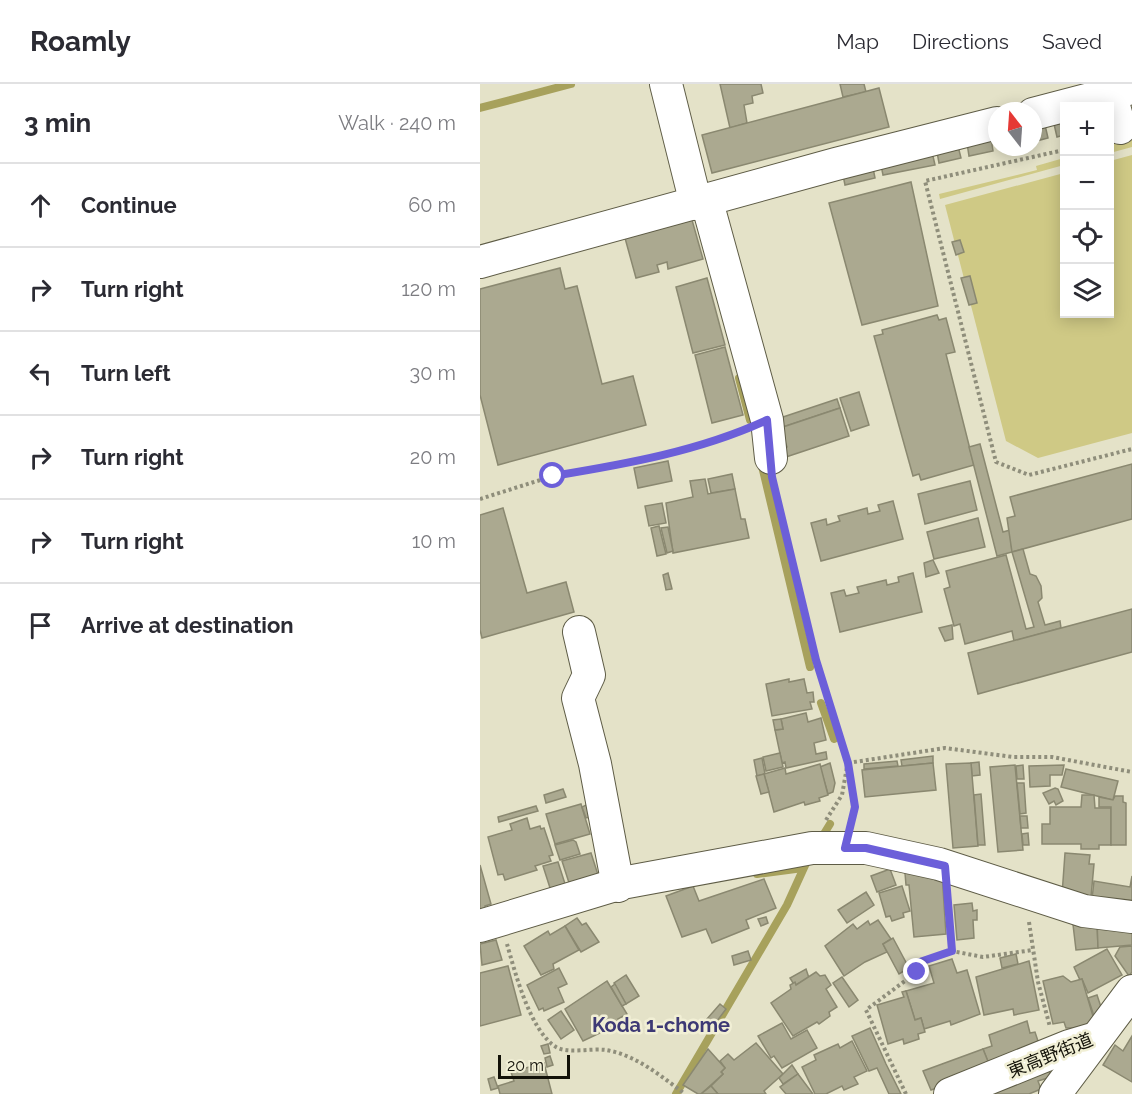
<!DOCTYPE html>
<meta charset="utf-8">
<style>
body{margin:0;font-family:Raleway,"Noto Sans JP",sans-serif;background:#f2f2f3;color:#2b2b33}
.controls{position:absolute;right:18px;top:18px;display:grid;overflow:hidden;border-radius:0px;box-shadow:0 3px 15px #0003}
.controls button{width:54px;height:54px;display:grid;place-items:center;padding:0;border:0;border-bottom:2px solid #e1e1e2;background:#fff;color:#2b2b33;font:30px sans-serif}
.compass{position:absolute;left:508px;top:18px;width:54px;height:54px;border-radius:50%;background:#fff;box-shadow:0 3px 15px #0003;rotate:343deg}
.scale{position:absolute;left:18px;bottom:15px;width:72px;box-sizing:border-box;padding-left:6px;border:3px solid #121108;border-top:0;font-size:16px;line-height:21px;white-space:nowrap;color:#121108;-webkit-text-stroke:4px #f1efd5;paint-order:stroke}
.stop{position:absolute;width:18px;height:18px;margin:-14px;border:4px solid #6c5fd9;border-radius:50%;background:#fff}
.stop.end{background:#6c5fd9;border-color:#fff;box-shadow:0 2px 6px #0008}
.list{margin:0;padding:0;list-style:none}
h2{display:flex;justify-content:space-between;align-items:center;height:78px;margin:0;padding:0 24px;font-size:26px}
h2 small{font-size:20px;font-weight:400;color:#7c7c81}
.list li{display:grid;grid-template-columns:39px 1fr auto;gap:18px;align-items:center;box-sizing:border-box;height:84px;padding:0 24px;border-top:2px solid #e1e1e2}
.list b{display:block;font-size:22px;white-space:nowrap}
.list em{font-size:20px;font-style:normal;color:#7c7c81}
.icon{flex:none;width:33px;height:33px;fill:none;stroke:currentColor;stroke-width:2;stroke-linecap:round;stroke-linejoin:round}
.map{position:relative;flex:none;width:652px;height:1010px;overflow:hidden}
header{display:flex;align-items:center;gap:36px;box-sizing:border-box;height:84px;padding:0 30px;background:#fff;border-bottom:2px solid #e1e1e2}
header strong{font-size:28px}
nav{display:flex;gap:33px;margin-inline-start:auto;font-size:21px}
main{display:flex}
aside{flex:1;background:#fff}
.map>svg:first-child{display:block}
.green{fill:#cfc985}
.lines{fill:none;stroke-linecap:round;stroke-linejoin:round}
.stream{stroke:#a7a15c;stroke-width:8}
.building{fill:#aba990;stroke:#8a8870;stroke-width:1.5}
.minor-casing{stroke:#5e5c46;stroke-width:34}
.path{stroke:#8f8e7b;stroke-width:4;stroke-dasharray:3 3;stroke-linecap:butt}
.minor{stroke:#fff;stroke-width:32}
.route{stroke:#6c5fd9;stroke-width:8}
.labels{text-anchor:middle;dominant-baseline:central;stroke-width:5;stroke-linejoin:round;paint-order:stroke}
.street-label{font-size:18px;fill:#121108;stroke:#f1efd5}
.neighbourhood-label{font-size:20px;font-weight:bold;fill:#3d3975;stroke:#f1efd5}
</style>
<header>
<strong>Roamly</strong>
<nav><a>Map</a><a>Directions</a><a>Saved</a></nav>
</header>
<main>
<aside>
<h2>3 min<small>Walk · 240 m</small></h2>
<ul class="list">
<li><svg class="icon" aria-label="ahead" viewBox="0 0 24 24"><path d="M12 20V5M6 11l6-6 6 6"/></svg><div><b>Continue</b></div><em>60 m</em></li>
<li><svg class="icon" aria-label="right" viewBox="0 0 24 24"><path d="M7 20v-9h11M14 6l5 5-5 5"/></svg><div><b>Turn right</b></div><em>120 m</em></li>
<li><svg class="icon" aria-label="left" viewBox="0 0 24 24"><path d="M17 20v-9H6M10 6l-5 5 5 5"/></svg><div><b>Turn left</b></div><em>30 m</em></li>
<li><svg class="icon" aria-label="right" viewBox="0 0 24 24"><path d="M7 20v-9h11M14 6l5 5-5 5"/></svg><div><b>Turn right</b></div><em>20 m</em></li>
<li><svg class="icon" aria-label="right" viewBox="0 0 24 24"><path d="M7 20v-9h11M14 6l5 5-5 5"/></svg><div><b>Turn right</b></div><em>10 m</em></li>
<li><svg class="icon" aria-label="arrive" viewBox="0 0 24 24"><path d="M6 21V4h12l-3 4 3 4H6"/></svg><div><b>Arrive at destination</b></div></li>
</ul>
</aside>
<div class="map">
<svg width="652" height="1010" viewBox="0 0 652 1010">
<rect width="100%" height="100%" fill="#e4e2c8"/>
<g class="green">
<path d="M652,55V63L630,69V61Z"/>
<path d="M652,71V349L558,374L526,357L465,121L584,89V230H630V77Z"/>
<path d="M584,74V81L460,115L459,110L557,86L556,82Z"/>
</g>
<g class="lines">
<g class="stream">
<path d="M0,24L91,0"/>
<path d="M259,294L270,336"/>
<path d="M282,382L330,583"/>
<path d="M341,619L354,655"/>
<path d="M342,753L350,740"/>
<path d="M277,790L323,784"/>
<path d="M196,1010L307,821L327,777"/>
</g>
</g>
<g class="building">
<path d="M240,0H281L283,9L272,12L273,19L264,21L267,39L250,44Z"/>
<path d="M360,0H384L386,8L363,13Z"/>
<path d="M399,4L409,43L232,89L222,51Z"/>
<path d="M584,37V51L577,53L574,40Z"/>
<path d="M565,41L568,54L553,58V44Z"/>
<path d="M511,54L513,67L489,72L487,59Z"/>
<path d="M478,62L481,74L459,79L457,68Z"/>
<path d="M452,68L455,81L403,91L401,81Z"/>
<path d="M393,84L395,94L365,101L363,91Z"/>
<path d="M431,98L458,222L382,241L349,119Z"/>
<path d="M212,136L223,175L188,185L187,178L177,181L179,188L156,194L145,154Z"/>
<path d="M480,156L484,168L476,171L472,158Z"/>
<path d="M80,184L85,205L97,202L122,300L153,292L166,341L18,381L0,311V205Z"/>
<path d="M490,192L497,219L489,221L481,194Z"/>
<path d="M227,194L245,261L213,269L196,203Z"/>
<path d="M457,231L459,236L466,234L475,268L466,270L494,381L441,396L439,390L433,392L394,252L403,250L402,246Z"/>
<path d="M245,263L263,331L232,339L215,271Z"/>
<path d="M379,308L389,341L371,347L360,314Z"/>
<path d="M357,315L360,324L300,344L297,335Z"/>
<path d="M360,324L369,352L306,373L304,365L307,363L300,344Z"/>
<path d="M500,360L523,448L530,446L532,468L517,472L489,363Z"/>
<path d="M188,377L192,397L158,404L154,384Z"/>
<path d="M652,380V435L532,468L527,434L535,432L530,413Z"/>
<path d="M252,390L255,405L231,409L228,395Z"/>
<path d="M225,395L228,410L255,405L261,435H265L269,454L193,469L186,419L213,413L210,397Z"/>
<path d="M490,397L497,426L445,440L438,410Z"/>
<path d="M413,417L423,455L341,477L331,439L346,435L347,441L360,437L358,432L387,424L388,430L400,427L398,421Z"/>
<path d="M182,419L186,439L169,442L165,422Z"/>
<path d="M23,424L47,509L86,498L94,528L2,554L0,546V431Z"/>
<path d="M498,434L505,463L454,475L447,448Z"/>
<path d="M179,442L186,470L177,472L171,444Z"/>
<path d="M188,443L193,467L187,469L181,444Z"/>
<path d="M543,465L550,490L556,492L561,502L562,514L558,518L565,541L580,537L581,544L534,557L532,547L485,560L480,540L474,542L464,505L470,503L466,487L526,471L546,545L554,543L532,468Z"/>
<path d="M453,476L459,489L446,493L444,479Z"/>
<path d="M188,489L192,505L186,506L183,491Z"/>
<path d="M433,489L442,528L360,548L351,509L364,506L366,512L379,509L377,503L406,496L407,501L419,498L418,493Z"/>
<path d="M652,525V568L498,610L488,569Z"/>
<path d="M472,541L473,555L465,557L459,544Z"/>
<path d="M309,595V598L324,595L327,609L333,608L334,618H330L332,625L292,632L286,600Z"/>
<path d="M326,629L328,638L341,634L346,656L334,659L336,670L346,668L347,675L306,684L305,678L302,679L295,646L303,645L301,635Z"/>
<path d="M301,635L303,645L295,646L293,636Z"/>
<path d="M300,669L303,683L286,687L283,673Z"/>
<path d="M453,672V679L422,682L421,676Z"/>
<path d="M282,674L285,690L277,692L274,676Z"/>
<path d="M417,677L418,682L384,685V680Z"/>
<path d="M499,678L500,691L492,692L491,679Z"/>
<path d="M350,679L355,699L353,708L348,710L340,683Z"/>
<path d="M453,679L456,706L385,713L382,686Z"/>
<path d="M491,679L498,762L473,764L466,680Z"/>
<path d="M340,680L348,711L339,714L340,717L325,721L324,718L294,728L284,690L305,684L306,690Z"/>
<path d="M535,681L543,766L518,768L510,683Z"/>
<path d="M543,681L544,695H537L536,682Z"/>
<path d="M584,681L582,691H570V702L550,703L549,682Z"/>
<path d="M586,685L638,697L633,716L581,703Z"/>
<path d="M284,690L289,708L281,710L276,692Z"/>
<path d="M537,699H544L546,729L540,730Z"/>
<path d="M575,704L578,705L583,717L576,721L574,717L569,720L563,709Z"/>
<path d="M83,705L86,713L66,719L64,711Z"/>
<path d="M501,710L505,761H498L494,711Z"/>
<path d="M602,711H614L615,724H631V761H619V765H601V760H562V740H570V723H601Z"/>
<path d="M635,712H643V718L646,719V761H631V723H619V713L633,716Z"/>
<path d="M101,720L110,750L75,760L66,730Z"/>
<path d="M108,720L111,733L106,734L102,723Z"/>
<path d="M56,722L58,727L19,738L18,733Z"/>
<path d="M540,732H547L548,744H541Z"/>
<path d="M47,734L50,745L60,742L61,745L64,744L73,771L69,772L71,777L55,782L57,786L25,796L23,790L18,791L8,753L32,746L30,740Z"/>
<path d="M548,749L549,761H543L542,750Z"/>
<path d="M93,756L96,758L100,770L80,776L75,761Z"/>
<path d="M111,769L120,797L91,805L82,777Z"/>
<path d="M585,769L610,771L609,780H614L611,813L582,811Z"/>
<path d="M78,778L87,806L72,810L63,782Z"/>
<path d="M0,781L11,820L5,822L6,826L0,828Z"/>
<path d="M410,785L416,801L397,808L391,792Z"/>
<path d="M451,788L462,789L466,850L434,853L429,801H426L425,789Z"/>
<path d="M652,792V820L612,815L614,797L650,803Z"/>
<path d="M284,795L296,824L266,836L269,844L232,859L226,845L202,853L186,812L213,802L219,817Z"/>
<path d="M422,802L430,827L423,829L424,833L412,837L410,832L406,833L399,809Z"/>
<path d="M386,808L394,821L367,839L358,826Z"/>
<path d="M492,819L493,827L497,826V836H493L494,854L477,856L474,821Z"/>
<path d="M592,832L617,837L618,864L596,866Z"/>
<path d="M286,833L288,839L281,842L278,835Z"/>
<path d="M97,834L102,841L106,839L119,858L101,868L85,842Z"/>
<path d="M398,836L411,855L403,860L407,868L385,878L364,892L345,862L373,840L377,845L388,837L390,841Z"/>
<path d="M617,837L652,842V861L618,864Z"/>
<path d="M85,842L99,866L73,880L74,885L61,891L44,862L68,847L70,851Z"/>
<path d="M413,854L429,884L419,890L403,860Z"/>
<path d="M16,856L22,876L2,881L0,860Z"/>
<path d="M652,862V888L649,892L635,872L640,863Z"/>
<path d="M627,865L642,891L608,909L602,895L600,896L594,883Z"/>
<path d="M268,867L271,876L254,881L252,872Z"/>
<path d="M536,870L538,880L522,884L520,874Z"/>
<path d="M472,875L477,889L487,886L500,930L471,941L470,937L444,945L441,934L435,936L426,907L454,899L449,882Z"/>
<path d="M549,877L559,926L534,931L533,925L504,931L496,893Z"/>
<path d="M28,882L41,931L0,942V889Z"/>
<path d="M79,884L87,900L78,904L84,918L64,927L63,924L59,926L47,901Z"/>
<path d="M326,885L329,894L316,901L313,899L310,894Z"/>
<path d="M336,888L340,892L345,891L351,901L346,905L357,923L349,928L350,932L339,940L337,938L313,952L291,919L311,905L310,901L315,898L316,901Z"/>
<path d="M146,891L159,912L146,920L134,899Z"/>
<path d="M583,892L591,898L602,895L615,939L593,944H586L584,938L573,940L563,897Z"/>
<path d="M362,893L378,916L369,923L353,899Z"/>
<path d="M127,897L147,930L138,935L141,939L103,957L85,925Z"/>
<path d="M135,900L146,920L142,922L131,903Z"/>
<path d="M426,907L435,936L441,934L445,948L438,950L439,955L424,960L423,955L408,960L397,921L424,913L422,908Z"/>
<path d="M617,911L623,929L614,932L608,914Z"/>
<path d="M240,920L246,925L228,949L220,943Z"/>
<path d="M81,927L94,946L81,955L68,936Z"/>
<path d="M547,937L550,949L555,948L560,963L509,980L503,965L512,962L509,951Z"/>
<path d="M302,939L311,955L327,946L337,964L302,984L294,972L291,974L278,952Z"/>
<path d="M390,944L406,980L421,1010H409L397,984L389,987L372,952Z"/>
<path d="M652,952V998L623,981L635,961L643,967Z"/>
<path d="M372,957L387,987L374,993L378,1000L364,1006L362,1002L346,1010H335L322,983L336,976L334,971L358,960L360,964Z"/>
<path d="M276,959L303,990L284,1007L286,1010H238L231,1002L243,990L241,988L245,984L240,977L248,970L254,976Z"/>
<path d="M68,960L70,969L64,970L61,962Z"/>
<path d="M228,965L245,984L241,988L243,990L221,1010H218L203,1001Z"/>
<path d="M503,965L509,980L499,989L451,1006L443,987Z"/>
<path d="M70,972L73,981L67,983L65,974Z"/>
<path d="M565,977L571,993L558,997L561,1005L549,1010H516L514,1003Z"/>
<path d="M64,979L72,1010H20L18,1002L34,997L31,988Z"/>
<path d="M312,981L318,990L303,1000L299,994Z"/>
<path d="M318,990L333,1010H306L300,1003Z"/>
<path d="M14,993L18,1004L11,1006L8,995Z"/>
<path d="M231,1002L238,1010H221Z"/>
</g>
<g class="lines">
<g class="minor-casing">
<g id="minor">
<path d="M186,0L216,120"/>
<path d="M628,0L640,44"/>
<path d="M553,30L652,4"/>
<path d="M227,118L287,336L291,374"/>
<path d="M0,178L356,80L517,39"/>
<path d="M99,548L109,591L98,614L115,680L138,802"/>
<path d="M0,842L142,799L332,764H386L459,780L604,827L652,833"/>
<path d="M470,1010L589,962L616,954"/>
<path d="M575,1010L652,907"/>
</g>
</g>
<g class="path">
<path d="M584,66L445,97L516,378L549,391L652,365"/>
<path d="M294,399L336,576L368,679L375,723L371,737"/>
<path d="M0,415L73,392L200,367L260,348"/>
<path d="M368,679L465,664L533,673H572L652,688"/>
<path d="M346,736L362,711L367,683"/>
<path d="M467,811L472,867"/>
<path d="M549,838L558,898L570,943"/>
<path d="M27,860C35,888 50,947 76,963C88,970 111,964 126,966C156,971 181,992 205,1010"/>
<path d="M426,1010L386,926L437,888L434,880L472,867L503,873L553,866"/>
</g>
<use href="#minor" class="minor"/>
</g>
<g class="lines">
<path class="route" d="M73,392C146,380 220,367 287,336L292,393L336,576L368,679L375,723L365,764H386L465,782L472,867L434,880L437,888"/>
</g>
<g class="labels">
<g class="street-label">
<text transform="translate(570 971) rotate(-22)">東高野街道</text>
</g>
<g class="neighbourhood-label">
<text x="181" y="941">Koda 1-chome</text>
</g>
</g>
</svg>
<div class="controls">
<button>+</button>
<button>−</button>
<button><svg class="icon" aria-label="locate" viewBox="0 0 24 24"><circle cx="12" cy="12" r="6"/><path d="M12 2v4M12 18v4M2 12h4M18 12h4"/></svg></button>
<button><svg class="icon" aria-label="layers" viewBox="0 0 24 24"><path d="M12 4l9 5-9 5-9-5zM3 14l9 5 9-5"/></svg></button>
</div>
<svg class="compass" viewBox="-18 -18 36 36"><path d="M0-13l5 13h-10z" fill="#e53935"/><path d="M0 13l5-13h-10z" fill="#7c7c81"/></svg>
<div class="scale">20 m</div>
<div class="stop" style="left:73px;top:392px"></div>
<div class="stop end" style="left:437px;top:888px"></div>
</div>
</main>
